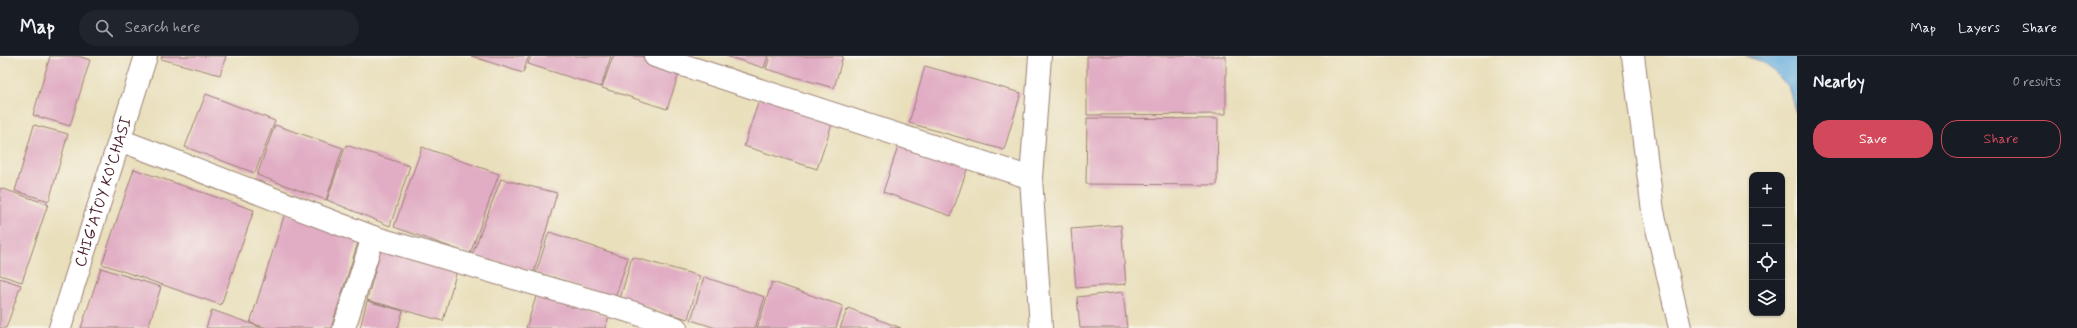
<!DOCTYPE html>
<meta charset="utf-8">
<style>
body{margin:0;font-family:Mynerve,sans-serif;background:#20242c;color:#f1f3f6}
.controls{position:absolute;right:12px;bottom:12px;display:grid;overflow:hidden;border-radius:8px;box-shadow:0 1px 3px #0004}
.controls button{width:36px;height:36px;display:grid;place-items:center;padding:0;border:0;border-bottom:1px solid #363941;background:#171b24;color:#f1f3f6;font:20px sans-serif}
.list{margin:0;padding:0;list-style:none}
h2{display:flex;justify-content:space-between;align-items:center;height:52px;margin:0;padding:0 16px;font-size:17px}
h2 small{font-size:13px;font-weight:400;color:#9ea1a6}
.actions{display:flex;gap:8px;padding:12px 16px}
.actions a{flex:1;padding:9px 0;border:1px solid #d1495b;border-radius:16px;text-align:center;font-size:14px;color:#d1495b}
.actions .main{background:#d1495b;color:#fff}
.icon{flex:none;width:22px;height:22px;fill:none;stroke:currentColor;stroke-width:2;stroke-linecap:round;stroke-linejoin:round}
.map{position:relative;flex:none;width:1797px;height:272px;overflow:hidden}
header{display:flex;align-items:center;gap:24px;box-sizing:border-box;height:56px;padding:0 20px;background:#171b24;border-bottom:1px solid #363941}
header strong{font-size:19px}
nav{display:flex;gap:22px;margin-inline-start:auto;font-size:14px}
.search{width:280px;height:36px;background:#20242c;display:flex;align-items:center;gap:10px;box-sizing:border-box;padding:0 14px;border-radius:22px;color:#9ea1a6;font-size:15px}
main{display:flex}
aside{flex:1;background:#171b24}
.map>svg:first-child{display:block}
.water{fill:#65aedd;stroke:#586684}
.building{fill:#e1adc4}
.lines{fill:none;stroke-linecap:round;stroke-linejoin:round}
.minor-casing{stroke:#9a7f73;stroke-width:24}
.minor{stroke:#fff;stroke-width:22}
.labels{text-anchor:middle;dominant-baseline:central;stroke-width:3;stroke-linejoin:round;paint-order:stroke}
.street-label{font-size:16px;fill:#4a1f2b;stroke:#f7f3e8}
</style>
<header>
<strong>Map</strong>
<div class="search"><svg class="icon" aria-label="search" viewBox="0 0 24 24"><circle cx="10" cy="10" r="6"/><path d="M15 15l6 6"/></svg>Search here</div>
<nav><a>Map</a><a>Layers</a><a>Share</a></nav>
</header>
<main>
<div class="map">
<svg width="1797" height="272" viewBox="0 0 1797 272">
<rect width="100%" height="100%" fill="#f7f3e8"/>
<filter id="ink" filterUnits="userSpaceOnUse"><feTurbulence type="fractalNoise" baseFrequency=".025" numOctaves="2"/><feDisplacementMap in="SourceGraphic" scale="8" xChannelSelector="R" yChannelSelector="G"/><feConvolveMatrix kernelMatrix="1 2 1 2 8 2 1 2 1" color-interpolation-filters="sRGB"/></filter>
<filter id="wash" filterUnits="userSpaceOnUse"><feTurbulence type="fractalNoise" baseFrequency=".012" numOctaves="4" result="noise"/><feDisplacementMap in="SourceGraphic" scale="16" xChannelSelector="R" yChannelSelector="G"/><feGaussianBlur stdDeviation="0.9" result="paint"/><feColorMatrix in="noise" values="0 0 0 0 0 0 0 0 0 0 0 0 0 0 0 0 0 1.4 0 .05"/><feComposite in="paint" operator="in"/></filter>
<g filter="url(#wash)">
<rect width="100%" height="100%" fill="#e9dfbb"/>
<path class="water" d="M1745,0H1797V61L1788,30L1764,6Z"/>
<g id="blocks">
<g class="building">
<path d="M50,0H78L90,4L70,70L33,59Z"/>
<path d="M162,0H226L220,19L161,3Z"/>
<path d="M471,0H529L523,17Z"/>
<path d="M531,0H611L601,31L528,8Z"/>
<path d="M613,0H655L682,9L667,53L602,32Z"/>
<path d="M726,0H768L764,12Z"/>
<path d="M770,0H843L834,32L766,13Z"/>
<path d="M1087,0H1226V58L1087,59Z"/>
<path d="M925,10L1021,37L1004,94L909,67Z"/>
<path d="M762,35L835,59L817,113L744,90Z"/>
<path d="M206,38L275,65L255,117L185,91Z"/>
<path d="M1087,62L1218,63L1217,129L1086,128Z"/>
<path d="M34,69L68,78L49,145L15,135Z"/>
<path d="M275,69L343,92L326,144L257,119Z"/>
<path d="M901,82L970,105L951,160L883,136Z"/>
<path d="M346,89L410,110L390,170L327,144Z"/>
<path d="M422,91L499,118L470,198L394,171Z"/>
<path d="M134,113L254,154L221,249L102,208Z"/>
<path d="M501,123L557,137L534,216L472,199Z"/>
<path d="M0,132L48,148L22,226L0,219Z"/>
<path d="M285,157L360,180L331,272H268L250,267Z"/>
<path d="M1121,169L1126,228L1076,232L1071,173Z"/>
<path d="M549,176L628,202L615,242L536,217Z"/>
<path d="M381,193L457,214L443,265L367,244Z"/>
<path d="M632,201L700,220L688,263L620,243Z"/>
<path d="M101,212L161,231L148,272H81Z"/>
<path d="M704,221L765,241L755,272H716L691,264Z"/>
<path d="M0,222L21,229L6,272H0Z"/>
<path d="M772,226L843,250L836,272H757Z"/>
<path d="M1123,236L1127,272H1080L1077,241Z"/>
<path d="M537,238L609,260L605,272H526Z"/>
<path d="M367,245L403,255L398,272H360Z"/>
<path d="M848,252L901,272H840Z"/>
<path d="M212,254L263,272H206Z"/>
</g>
</g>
</g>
<g filter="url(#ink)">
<use href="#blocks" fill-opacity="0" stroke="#9a7f73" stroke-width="1"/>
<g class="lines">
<g class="minor-casing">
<g id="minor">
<path d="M655,0L1031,122"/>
<path d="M1040,0L1031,122L1041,272"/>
<path d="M1633,0L1653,155L1680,272"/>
<path d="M120,84L373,181L635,257L676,272"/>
<path id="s1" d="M60,272L146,0"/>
<path d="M344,272L373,181"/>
</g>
</g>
<use href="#minor" class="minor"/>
</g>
</g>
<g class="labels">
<g class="street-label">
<text stroke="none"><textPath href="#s1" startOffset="143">CHIG'ATOY KO'CHASI</textPath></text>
</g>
</g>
</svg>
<div class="controls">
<button>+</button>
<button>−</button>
<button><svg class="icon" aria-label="locate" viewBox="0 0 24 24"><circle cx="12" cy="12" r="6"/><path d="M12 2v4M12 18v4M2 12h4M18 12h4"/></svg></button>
<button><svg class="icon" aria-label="layers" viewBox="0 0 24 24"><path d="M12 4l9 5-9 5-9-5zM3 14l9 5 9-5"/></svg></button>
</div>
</div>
<aside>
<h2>Nearby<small>0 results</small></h2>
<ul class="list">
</ul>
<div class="actions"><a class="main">Save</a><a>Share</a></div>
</aside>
</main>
